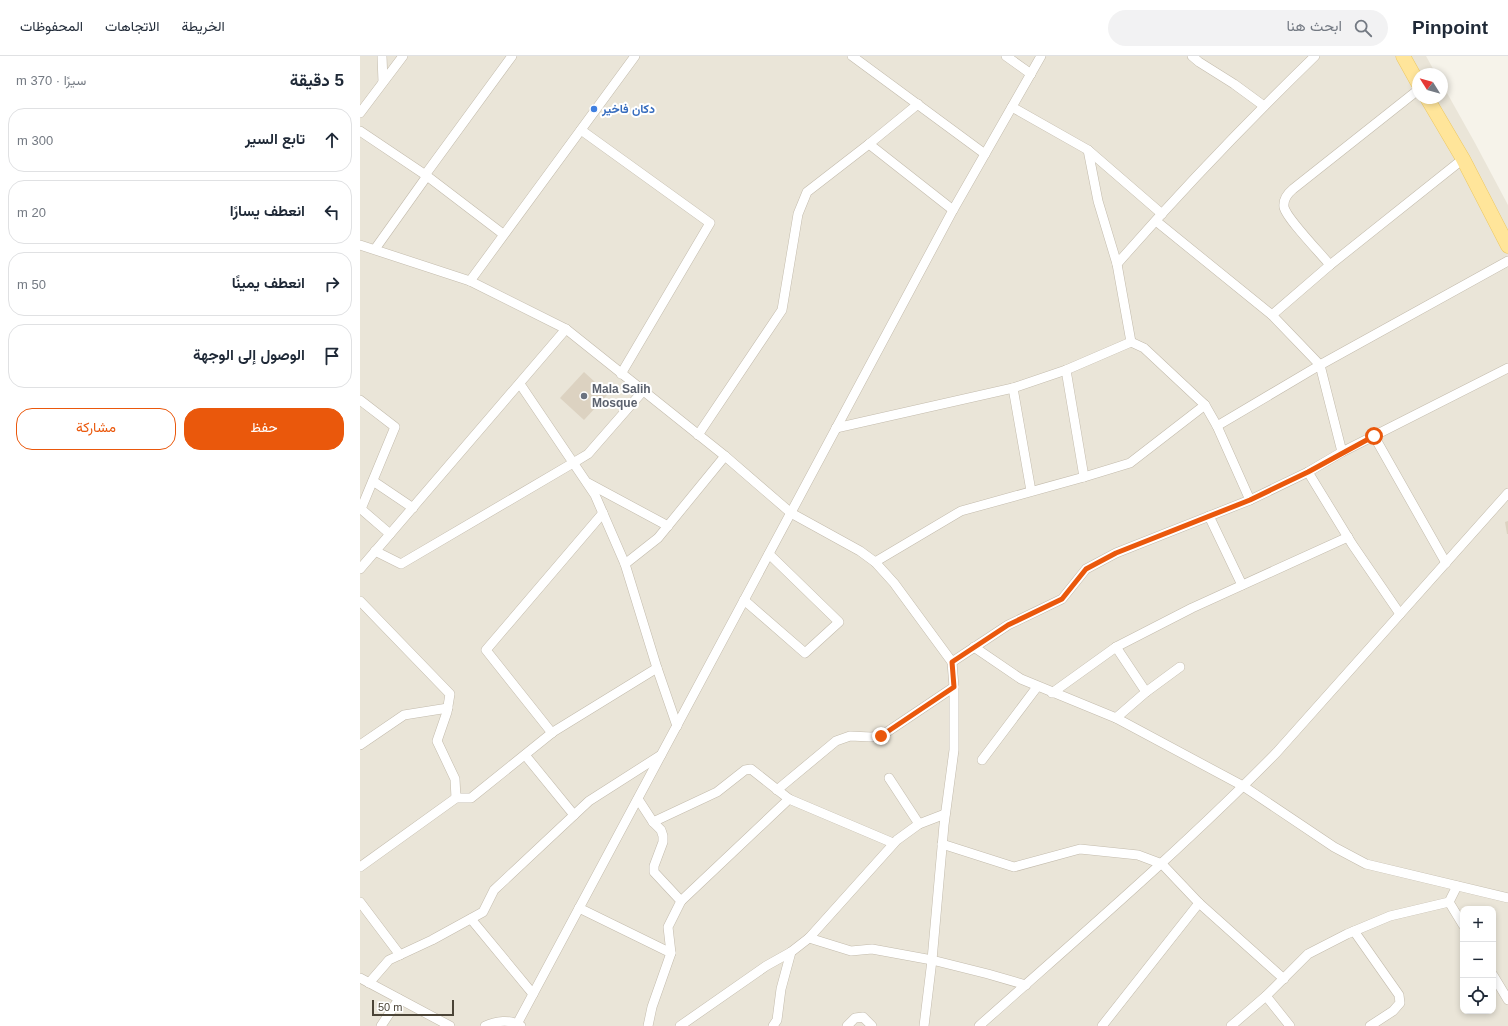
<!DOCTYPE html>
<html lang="ar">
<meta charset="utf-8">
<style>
body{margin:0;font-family:Arial,Vazirmatn,sans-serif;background:#f2f2f3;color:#1f2937;direction:rtl}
.controls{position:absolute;right:12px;bottom:12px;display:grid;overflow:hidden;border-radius:8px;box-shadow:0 2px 6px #0003}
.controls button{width:36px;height:36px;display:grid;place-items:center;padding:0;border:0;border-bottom:1px solid #e0e1e3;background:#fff;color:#1f2937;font:20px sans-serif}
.compass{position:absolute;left:1052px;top:12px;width:36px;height:36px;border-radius:50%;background:#fff;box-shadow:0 2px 6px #0003;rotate:307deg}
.scale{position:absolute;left:12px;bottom:10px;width:82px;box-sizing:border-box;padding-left:4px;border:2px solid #4b4437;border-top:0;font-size:11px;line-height:14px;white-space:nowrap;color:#4b4437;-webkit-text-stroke:3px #fff;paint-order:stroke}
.stop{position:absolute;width:12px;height:12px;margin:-9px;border:3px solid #ea580c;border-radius:50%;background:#fff}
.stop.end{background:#ea580c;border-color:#fff;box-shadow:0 1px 4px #0008}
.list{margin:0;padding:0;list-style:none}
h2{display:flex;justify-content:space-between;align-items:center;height:52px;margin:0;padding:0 16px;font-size:17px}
h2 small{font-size:13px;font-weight:400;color:#747a83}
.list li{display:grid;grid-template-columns:26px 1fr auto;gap:12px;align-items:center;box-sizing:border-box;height:64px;margin:0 8px 8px;padding:0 8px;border:1px solid #e0e1e3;border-radius:16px}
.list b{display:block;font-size:15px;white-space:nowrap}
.list em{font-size:13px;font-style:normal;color:#747a83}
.actions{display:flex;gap:8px;padding:12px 16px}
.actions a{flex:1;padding:9px 0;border:1px solid #ea580c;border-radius:16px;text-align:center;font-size:14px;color:#ea580c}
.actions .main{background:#ea580c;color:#fff}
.icon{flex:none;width:22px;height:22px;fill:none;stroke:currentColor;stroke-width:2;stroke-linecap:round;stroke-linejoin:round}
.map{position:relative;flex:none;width:1148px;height:970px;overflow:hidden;direction:ltr}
header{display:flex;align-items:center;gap:24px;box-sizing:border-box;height:56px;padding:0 20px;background:#fff;border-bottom:1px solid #e0e1e3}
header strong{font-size:19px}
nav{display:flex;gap:22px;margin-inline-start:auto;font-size:14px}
.search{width:280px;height:36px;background:#f2f2f3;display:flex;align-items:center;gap:10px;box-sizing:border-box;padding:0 14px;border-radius:22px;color:#747a83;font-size:15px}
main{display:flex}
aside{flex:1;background:#fff}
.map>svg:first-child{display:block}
.residential{fill:#eae5d8;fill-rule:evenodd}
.building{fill:#dcd2c1}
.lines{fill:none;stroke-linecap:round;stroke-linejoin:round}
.minor-casing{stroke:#c3bbac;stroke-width:10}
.primary-casing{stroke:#edc861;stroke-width:15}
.minor{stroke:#fff;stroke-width:9}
.primary{stroke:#ffe59a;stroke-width:14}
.route{stroke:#ea580c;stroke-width:5}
.shop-dot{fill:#3f7fe0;stroke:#fff;stroke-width:1.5}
.worship-dot{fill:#6b7280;stroke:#fff;stroke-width:1.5}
.labels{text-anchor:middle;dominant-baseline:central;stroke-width:4;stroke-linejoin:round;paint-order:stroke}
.shop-label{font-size:12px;font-weight:bold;fill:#366cbe;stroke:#fff;text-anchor:start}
.worship-label{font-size:12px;font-weight:bold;fill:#5b616d;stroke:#fff;text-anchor:start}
</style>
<header>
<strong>Pinpoint</strong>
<div class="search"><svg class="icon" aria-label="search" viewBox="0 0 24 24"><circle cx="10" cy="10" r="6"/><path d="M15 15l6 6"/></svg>ابحث هنا</div>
<nav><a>الخريطة</a><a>الاتجاهات</a><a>المحفوظات</a></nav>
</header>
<main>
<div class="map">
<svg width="1148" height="970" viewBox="0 0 1148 970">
<rect width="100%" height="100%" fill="#f6f3ea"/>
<path class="residential" d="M0,0H1066L1076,18H1058V42H1082V28L1115,87L1148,149V970H0ZM1103,853H1133V955H1103Z"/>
<g class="building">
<path d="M224,316L248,338L224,364L200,342Z"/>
<path d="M1148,465V478H1147L1145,466Z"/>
</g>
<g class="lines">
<g class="minor-casing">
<g id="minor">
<path d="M22,0L23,26"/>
<path d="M492,0L625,98"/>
<path d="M646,0L671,18"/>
<path d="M832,0L839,6L874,28L904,50"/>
<path d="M652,51L728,94L802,158"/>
<path d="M0,57L43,0"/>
<path d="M221,74L350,167L261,318"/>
<path d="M0,75L67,120L143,178"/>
<path d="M509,88L558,48"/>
<path d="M728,94L738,145L757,208L771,286"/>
<path d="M65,119L152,0"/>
<path d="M796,165L912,259L960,309L982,396"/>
<path d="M0,189L110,225L206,273L365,400L431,457L500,495L515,506L534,527L592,606L594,631V694L584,769L572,904L564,970"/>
<path d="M15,193L67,120"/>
<path d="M757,208C820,136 886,67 955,0"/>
<path d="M970,209C962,199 926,162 924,151C923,143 927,138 933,133L1058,34"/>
<path d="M110,225L275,0"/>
<path d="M912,259L970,209L1103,103"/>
<path d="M706,314L724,421"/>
<path d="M160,328L235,439L265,508L297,612L317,670"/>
<path d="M653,332L671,435"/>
<path d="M0,344L35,371L1,453L30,478"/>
<path d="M857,370L960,309L1148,205"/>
<path d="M476,372L653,332L706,314L771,286L784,292L845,349L857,370L890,444"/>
<path d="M338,379L422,254L438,158L447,136L509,88L593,154"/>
<path d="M1014,380L1086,507"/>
<path d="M948,416L992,488L1040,558"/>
<path d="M13,425L53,452"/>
<path d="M228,427L308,470"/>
<path d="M849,460L882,529"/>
<path d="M15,495L41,508L213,407L228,398L283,335"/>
<path d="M515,506L601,455L724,421L770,407L845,349"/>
<path d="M265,508L298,482L365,400"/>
<path d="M0,513L206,273"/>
<path d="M384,544L445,597L479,566L409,498"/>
<path d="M0,545L90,638L87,656L77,685L95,723L96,742"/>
<path d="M614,591L661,623L756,662L883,730L974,791L1006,808L1148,842"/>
<path d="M756,591L786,636"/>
<path d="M592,606L648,569L702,543L726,513L756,497L890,444L948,416L982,396L1148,312"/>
<path d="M692,637L756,591L832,552L988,481"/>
<path d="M756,662L786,636L820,611"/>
<path d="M192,677L126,594L243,457"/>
<path d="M0,689L44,659L88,652"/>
<path d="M165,699L214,759"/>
<path d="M622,704L677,631"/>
<path d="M529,722L559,768"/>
<path d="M417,734L476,685L490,680L511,681L521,680L594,631"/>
<path d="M278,743L293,766L301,774L303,780V786L294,810V816L321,845L308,871L311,897L292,951L288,970"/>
<path d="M293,766L357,736L385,714L391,713L429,743"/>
<path d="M582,788L654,811L720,793L778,799L802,808L839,847L924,923"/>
<path d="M0,811L96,742H111L193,676L297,612"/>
<path d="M321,845L429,743L533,787"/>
<path d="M0,846L40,899"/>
<path d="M1089,846L1103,869"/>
<path d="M219,852L311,897"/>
<path d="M111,863L173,938"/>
<path d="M994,875L1039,939L1040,947L1033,955L1010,970"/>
<path d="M449,882L491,895L512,893L572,904L628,918L666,929"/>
<path d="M1133,919L1148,944"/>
<path d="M0,922L90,970"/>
<path d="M9,927L29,904L72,884L123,856L134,834L229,745L301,699"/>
<path d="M906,940L930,970"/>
<path d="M157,968L593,154L681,0"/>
<path d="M21,970L39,943"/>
<path d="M125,970C136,965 150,963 161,970"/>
<path d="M320,970L406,910L431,896L449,882L537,784L559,768L585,758"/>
<path d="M413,970L417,964L421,933L431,896"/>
<path d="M487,970L495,962L503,961L512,970"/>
<path d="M619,970C720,880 823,792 917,696L1148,437"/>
<path d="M742,970L839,847"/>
<path d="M871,970L906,940L948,898L987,878L1030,860L1089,846L1097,830"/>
</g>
</g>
<g class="primary-casing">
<g id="primary">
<path d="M1043,0L1058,27"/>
<path d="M1067,42L1103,103L1148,190"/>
</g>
</g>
<use href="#minor" class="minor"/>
<use href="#primary" class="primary"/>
</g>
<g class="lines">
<path class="route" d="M521,680L594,631L592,606L648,569L702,543L726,513L756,497L890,444L948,416L1014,380"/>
</g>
<circle class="shop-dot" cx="234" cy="53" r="4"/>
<circle class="worship-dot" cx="224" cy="340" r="4"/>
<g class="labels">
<g class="shop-label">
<text x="242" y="53">دكان فاخیر</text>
</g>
<g class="worship-label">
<text x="232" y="333">Mala Salih<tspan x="232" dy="14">Mosque</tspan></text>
</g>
</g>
</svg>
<div class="controls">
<button>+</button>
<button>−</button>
<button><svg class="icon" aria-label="locate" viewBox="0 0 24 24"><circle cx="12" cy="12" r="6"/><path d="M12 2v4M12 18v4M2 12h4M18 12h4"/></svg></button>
</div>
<svg class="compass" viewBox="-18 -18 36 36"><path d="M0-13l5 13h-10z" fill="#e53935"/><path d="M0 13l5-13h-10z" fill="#747a83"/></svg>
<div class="scale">50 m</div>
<div class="stop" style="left:1014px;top:380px"></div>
<div class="stop end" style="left:521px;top:680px"></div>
</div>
<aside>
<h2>5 دقيقة<small>سيرًا · 370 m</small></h2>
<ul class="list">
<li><svg class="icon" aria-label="ahead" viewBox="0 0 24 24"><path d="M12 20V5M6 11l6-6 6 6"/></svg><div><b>تابع السير</b></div><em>300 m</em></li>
<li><svg class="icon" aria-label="left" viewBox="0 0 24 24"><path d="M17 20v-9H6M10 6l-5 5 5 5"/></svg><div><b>انعطف يسارًا</b></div><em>20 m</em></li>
<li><svg class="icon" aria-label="right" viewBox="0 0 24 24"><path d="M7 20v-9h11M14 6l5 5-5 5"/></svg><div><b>انعطف يمينًا</b></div><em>50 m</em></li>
<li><svg class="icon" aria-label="arrive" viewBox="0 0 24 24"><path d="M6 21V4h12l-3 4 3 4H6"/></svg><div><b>الوصول إلى الوجهة</b></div></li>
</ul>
<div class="actions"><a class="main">حفظ</a><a>مشاركة</a></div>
</aside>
</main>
